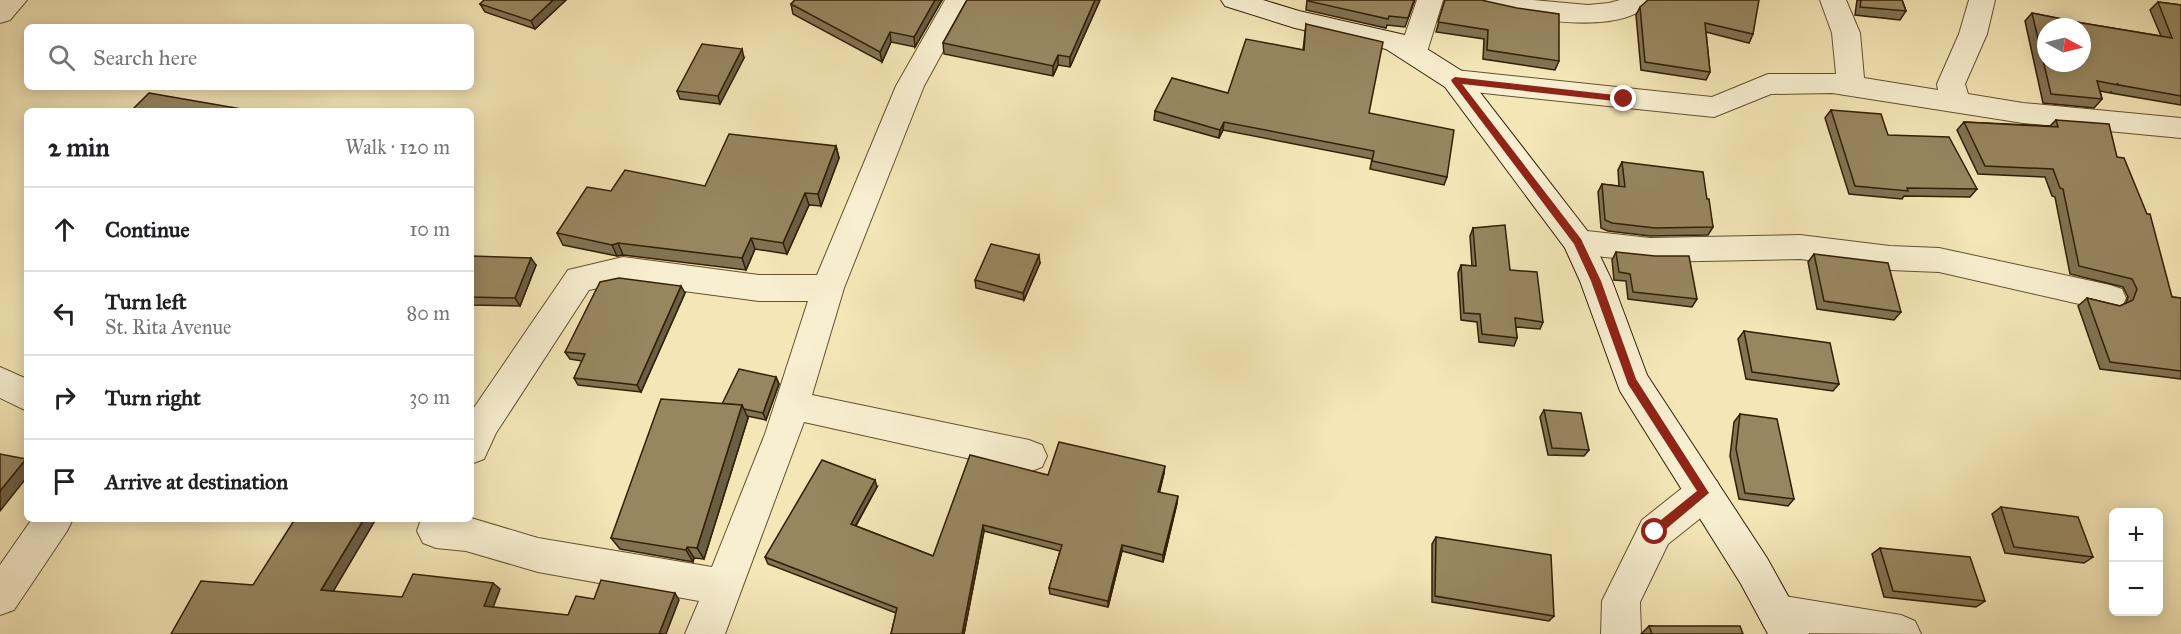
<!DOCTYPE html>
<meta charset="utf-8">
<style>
body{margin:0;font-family:"IM FELL Great Primer",serif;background:#f6f6f6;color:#202124}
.controls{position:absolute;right:18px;bottom:18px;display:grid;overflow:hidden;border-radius:9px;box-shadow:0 3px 15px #0003}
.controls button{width:54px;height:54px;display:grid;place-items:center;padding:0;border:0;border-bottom:2px solid #e0e0e0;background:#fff;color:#202124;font:30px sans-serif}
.compass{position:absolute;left:2037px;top:18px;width:54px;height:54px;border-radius:50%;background:#fff;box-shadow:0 3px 15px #0003;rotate:97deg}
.stop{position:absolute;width:18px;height:18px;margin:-14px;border:4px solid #8f2418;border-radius:50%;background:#fff}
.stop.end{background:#8f2418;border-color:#fff;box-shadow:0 2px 6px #0008}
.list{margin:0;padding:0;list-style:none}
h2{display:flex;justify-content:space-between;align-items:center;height:78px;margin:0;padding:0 24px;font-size:26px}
h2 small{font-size:20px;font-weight:400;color:#757577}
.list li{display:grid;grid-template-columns:39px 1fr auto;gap:18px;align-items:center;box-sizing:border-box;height:84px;padding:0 24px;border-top:2px solid #e0e0e0}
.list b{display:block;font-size:22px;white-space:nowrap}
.list p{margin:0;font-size:20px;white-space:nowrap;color:#757577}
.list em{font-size:20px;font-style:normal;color:#757577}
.icon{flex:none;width:33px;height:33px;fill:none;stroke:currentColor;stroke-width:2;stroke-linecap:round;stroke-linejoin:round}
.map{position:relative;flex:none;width:2181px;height:634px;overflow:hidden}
.search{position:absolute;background:#fff;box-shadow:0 3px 15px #0003;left:24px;top:24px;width:450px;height:66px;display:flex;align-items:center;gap:15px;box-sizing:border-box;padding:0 21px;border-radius:9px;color:#757577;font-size:22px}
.panel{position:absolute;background:#fff;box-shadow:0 3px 15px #0003;left:24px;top:108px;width:450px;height:414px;border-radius:9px}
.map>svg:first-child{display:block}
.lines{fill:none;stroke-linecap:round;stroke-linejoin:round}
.street-casing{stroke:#63512f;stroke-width:2}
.secondary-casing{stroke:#331f02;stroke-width:2}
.street{fill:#f8efd0;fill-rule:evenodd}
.secondary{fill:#f8efd0;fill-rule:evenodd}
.wall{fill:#827353;stroke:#331f02;stroke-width:1.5}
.shaded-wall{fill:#6a5e43;stroke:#331f02;stroke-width:1.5}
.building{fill:#978660;stroke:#331f02;stroke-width:1.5;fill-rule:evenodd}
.route{fill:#8f2418}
</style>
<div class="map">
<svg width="2181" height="634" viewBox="0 0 2181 634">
<rect width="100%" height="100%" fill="#f4e6b7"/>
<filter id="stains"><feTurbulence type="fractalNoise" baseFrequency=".00333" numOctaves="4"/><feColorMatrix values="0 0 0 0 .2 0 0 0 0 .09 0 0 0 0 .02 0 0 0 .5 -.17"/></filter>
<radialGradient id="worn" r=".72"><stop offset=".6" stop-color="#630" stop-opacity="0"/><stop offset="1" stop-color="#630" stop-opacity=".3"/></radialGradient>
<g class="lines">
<g class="street-casing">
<g id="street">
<path d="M0,0H27L10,20L0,23Z"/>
<path d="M945,0H971L924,86L844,288L812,395L1029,440L1042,445L1047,456L1042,467L1029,472L804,422L725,634H685L699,601L538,572L466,551L436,548L423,543L417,531L421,519L471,518L538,538L712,567L765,434L808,301H759L623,283L589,290L496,433L484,459L471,464V412L568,270L623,257L759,275H817L896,86Z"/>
<path d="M1417,0H1443L1427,52L1423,59L1413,61L1403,59L1399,52Z"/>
<path d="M1470,0H1533L1588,5L1609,3L1620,0H1651C1626,40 1513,17 1474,6Z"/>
<path d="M1820,0H1846L1860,33L1864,78L1938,90L1937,84L1959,34L1969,0H1995L1987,34L1965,84L1968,94L2023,103L2181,118V138L2023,123L1832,93L1771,94L1714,117L1455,90L1445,87L1441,80L1445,73L1455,70L1712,97L1768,74H1836L1832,33Z"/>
<path d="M1578,230L1650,238L1800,235L1890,246L1939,248L2110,285L2122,289L2126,298L2122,307L2110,311L1939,272L1890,270L1800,259L1650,262L1578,254L1567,251L1562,242L1567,233Z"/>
<path d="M0,367L27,379V411L0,398Z"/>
<path d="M1704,477L1717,481L1722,493L1717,505L1668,544L1640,602L1641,634H1601L1602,601L1642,520L1691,481Z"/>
<path d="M32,519H73L67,531L14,610L0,615V565Z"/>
<path d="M1778,595L1901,615L1915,621L1921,634L1778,633L1764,627L1759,614L1764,601Z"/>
</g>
</g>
<g class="secondary-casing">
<path id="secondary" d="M1221,0H1263L1299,11L1405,35L1465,73L1589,233L1612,281L1647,375L1767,558L1809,634H1768L1741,584L1620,391L1580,281L1565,248L1445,87L1386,49L1295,28L1225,6Z"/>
</g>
<use href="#street" class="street"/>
<use href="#secondary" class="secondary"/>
</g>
<g class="wall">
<path d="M566,0L535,29L485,12L480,4Z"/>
<path d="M795,0H942L915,47L891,42L882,62L793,14L791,4Z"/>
<path d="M967,0H1100L1070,67L1058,65L1053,76L944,54L943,43Z"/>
<path d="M1307,0H1415L1405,27L1387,25L1386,28L1306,10Z"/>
<path d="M1445,0H1481L1559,61L1555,70L1483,59L1484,39L1436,32Z"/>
<path d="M1857,0H1902L1906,11L1900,20L1855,15Z"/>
<path d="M2158,2L2181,5V105L2111,93V92L2110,93L2100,91L2102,99L2094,108L2043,103L2025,21L2032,13L2082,23L2161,36L2150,10Z"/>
<path d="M1640,7L1753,34L1749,43L1706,32L1710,72L1706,80L1641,70L1636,15Z"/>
<path d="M1306,24L1369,113L1447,177L1444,185L1370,169L1372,159L1223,130L1219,138L1154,120L1155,111L1228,93L1303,50Z"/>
<path d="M744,58L720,104L680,99L677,91Z"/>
<path d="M1831,110L1888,135L1977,189L1970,197L1904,196L1902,199L1849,194L1825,118Z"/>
<path d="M2056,120L2117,157L2172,297L2181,298V379L2100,369L2078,306L2087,298L2120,306L2126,303L2128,297L2123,287L2070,274L2055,197L2052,196L2045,177L1978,174L1957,130L1964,122L2050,126Z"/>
<path d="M836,146L839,158L821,206L809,205L787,254L755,249L746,270L623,255L617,256L563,245L557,233L611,191L705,186Z"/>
<path d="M1622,162L1707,199L1713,227L1708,235L1650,236L1608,231L1601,228L1598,192L1602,184L1619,186L1618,170Z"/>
<path d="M1473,228L1510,270L1543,322L1540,329L1516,327L1517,338L1514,346L1479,342L1477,322L1461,320L1458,273L1461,265L1472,266L1470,236Z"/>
<path d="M1616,252L1697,299L1692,307L1628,299L1626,281L1614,280L1612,260Z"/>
<path d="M1814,254L1901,312L1894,320L1817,309L1808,262Z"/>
<path d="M471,256L536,265L520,306L471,305Z"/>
<path d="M1040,263L1024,300L976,288L975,280Z"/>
<path d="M685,293L641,392L578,385L574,378L582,361L570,359L565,352Z"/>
<path d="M1744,331L1839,384L1833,391L1746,379L1738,339Z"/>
<path d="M776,377L779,384L766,420L747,416L748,418L704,559L694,558L693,562L620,549L611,538L722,404Z"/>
<path d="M1544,410L1589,450L1584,456L1548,455L1540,417Z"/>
<path d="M1740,414L1794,499L1788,506L1739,499L1730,456L1734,422Z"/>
<path d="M1164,473L1159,492L1177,503L1163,562L1122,551L1108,607L1050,594L1049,588L1060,551L984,531L964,634H891L896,613L768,564L765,557L877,487L856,526L933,556L1048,475Z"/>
<path d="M2001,507L2093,557L2084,563L2005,553L1992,514Z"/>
<path d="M1436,537L1554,616L1549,621L1432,602V544Z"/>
<path d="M1880,548L1985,601L1976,607L1884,597L1872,554Z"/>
<path d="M1649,626L1743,634H1641Z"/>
</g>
<g class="shaded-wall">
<path d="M553,0H566L535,29L531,21Z"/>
<path d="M935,0H942L915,47L914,37Z"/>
<path d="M1095,0H1100L1070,67V57Z"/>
<path d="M890,32L891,42L882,62L880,52Z"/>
<path d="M742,49L744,58L720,104L718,96Z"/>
<path d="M1058,55V65L1053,76V66Z"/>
<path d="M1224,122L1223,130L1219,138L1220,130Z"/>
<path d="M836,146L839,158L821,206L818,194Z"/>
<path d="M805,193L809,205L787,254L783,243Z"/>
<path d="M751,238L755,249L746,270L742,258Z"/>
<path d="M618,243L623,255L617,256L612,245Z"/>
<path d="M1039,255L1040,263L1024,300L1023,293Z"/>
<path d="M531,258L536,265L520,306L515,298Z"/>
<path d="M681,286L685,293L641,392L637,385Z"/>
<path d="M776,377L779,384L766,420L763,413Z"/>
<path d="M742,405L748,418L704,559L697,548Z"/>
<path d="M26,459H27V477L0,511V491Z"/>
<path d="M1165,466L1164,473L1158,499V492Z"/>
<path d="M875,480L877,487L853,530L851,524Z"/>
<path d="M1178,496L1177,503L1163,562V555Z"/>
<path d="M364,519H376L330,597L321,590Z"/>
<path d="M983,525L984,531L964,634H962Z"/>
<path d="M1122,545V551L1108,607V601Z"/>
<path d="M687,547L694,558L693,562L686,550Z"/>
<path d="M493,583L500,589L491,613L484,606Z"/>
<path d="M675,593L679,600L666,634H659Z"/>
</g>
<g class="building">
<path d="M484,0H553L531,21L480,4Z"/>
<path d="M795,0H935L914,37L890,32L880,52L791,4Z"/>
<path d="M967,0H1095L1070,57L1058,55L1053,66L943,43Z"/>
<path d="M1308,0H1414L1408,18L1389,16L1388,19L1308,1Z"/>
<path d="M1445,0H1481L1517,8L1559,14V61L1487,50L1488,30L1438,22Z"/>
<path d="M1648,0H1759L1753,34L1705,23L1710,72L1645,62L1640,7Z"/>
<path d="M1861,0H1902L1906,11L1860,7Z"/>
<path d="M2158,2L2181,5V96L2119,85L2117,83L2118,85L2097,81L2102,99L2051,94L2032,13L2082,23L2172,38ZM2046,27H2082V63H2046Z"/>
<path d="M1306,24L1383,42L1369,113L1454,130L1447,177L1372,161L1374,151L1224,122L1220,130L1155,111L1172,78L1228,93L1246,39L1304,50Z"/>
<path d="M702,44L742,49L718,96L677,91Z"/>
<path d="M149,93L253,111H131Z"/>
<path d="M1831,110L1881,114L1888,135L1949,137L1977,189L1907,188L1908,191L1855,186Z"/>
<path d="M2056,120L2109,124L2117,157L2124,158L2147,214H2150L2172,297L2181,298V371L2110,362L2087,298L2120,306L2133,300L2137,289L2132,279L2079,266L2063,189L2060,188L2053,169L1985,166L1964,122L2058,127Z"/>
<path d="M729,134L836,146L818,194L805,193L783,243L751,238L742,258L618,243L612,245L557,233L587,187L611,191L625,170L705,186Z"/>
<path d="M1622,162L1703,172L1707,199H1709L1713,227L1655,228L1612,223L1605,220L1602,184L1625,187Z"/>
<path d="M1505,225L1510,270L1537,272L1543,322L1515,318L1517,338L1482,334L1480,314L1464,313L1461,265L1476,266L1473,228Z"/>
<path d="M991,244L1039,255L1023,293L975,280Z"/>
<path d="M1616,252L1655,256H1689L1697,299L1633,292L1630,274L1619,272Z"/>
<path d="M1814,254L1888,263L1901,312L1824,301Z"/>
<path d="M471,256L531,258L515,298L471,297Z"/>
<path d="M619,278L681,286L637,385L574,378L585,354L565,352L600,282Z"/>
<path d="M1744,331L1830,343L1839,384L1752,372Z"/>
<path d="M739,369L776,377L763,413L744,409L742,405L722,404Z"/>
<path d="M661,399L742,405L697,548L687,547L686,550L611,538Z"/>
<path d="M1544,410L1581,413L1589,450L1552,448Z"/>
<path d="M1740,414L1777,419L1794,499L1745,493L1736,449Z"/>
<path d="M1059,442L1165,466L1158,492L1178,496L1163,555L1122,545L1108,601L1049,588L1062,545L983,525L962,634H891L897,608L765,557L822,460L875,480L851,524L933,556L970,455L1048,475Z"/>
<path d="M0,454L26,459L0,491Z"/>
<path d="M2001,507L2078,517L2093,557L2014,547Z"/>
<path d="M295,519H364L321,590L402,597L413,574L493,583L484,606L568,615L576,596L594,599L601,580L675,593L659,634H171L201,581L253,585Z"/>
<path d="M1436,537L1551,555L1554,616L1435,596Z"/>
<path d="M1880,548L1970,557L1985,601L1893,591Z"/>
<path d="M1649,626H1740L1743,634H1652Z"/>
</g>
<path class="route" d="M1455,77L1624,96L1628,99L1624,102L1462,84L1581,239L1601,281L1636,379L1709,493L1659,535H1651V528L1697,491L1628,384L1591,281L1574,244L1452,82L1451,80Z"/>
<rect width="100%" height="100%" filter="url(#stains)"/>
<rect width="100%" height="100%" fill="url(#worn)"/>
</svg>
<div class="controls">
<button>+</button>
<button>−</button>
</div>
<svg class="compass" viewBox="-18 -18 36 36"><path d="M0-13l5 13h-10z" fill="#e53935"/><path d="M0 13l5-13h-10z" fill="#757577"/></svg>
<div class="stop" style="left:1655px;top:532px"></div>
<div class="stop end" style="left:1624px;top:99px"></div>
<div class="search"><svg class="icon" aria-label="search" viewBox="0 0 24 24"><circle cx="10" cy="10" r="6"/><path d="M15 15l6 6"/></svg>Search here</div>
<section class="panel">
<h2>2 min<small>Walk · 120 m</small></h2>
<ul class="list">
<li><svg class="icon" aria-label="ahead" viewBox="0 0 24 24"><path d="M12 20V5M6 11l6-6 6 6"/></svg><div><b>Continue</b></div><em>10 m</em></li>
<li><svg class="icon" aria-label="left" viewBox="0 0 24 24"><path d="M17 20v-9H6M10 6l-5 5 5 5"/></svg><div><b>Turn left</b><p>St. Rita Avenue</p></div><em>80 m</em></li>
<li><svg class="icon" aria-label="right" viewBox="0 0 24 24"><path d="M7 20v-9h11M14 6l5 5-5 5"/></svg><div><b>Turn right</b></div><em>30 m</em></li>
<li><svg class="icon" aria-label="arrive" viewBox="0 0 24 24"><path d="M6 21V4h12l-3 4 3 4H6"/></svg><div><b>Arrive at destination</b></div></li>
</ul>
</section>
</div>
